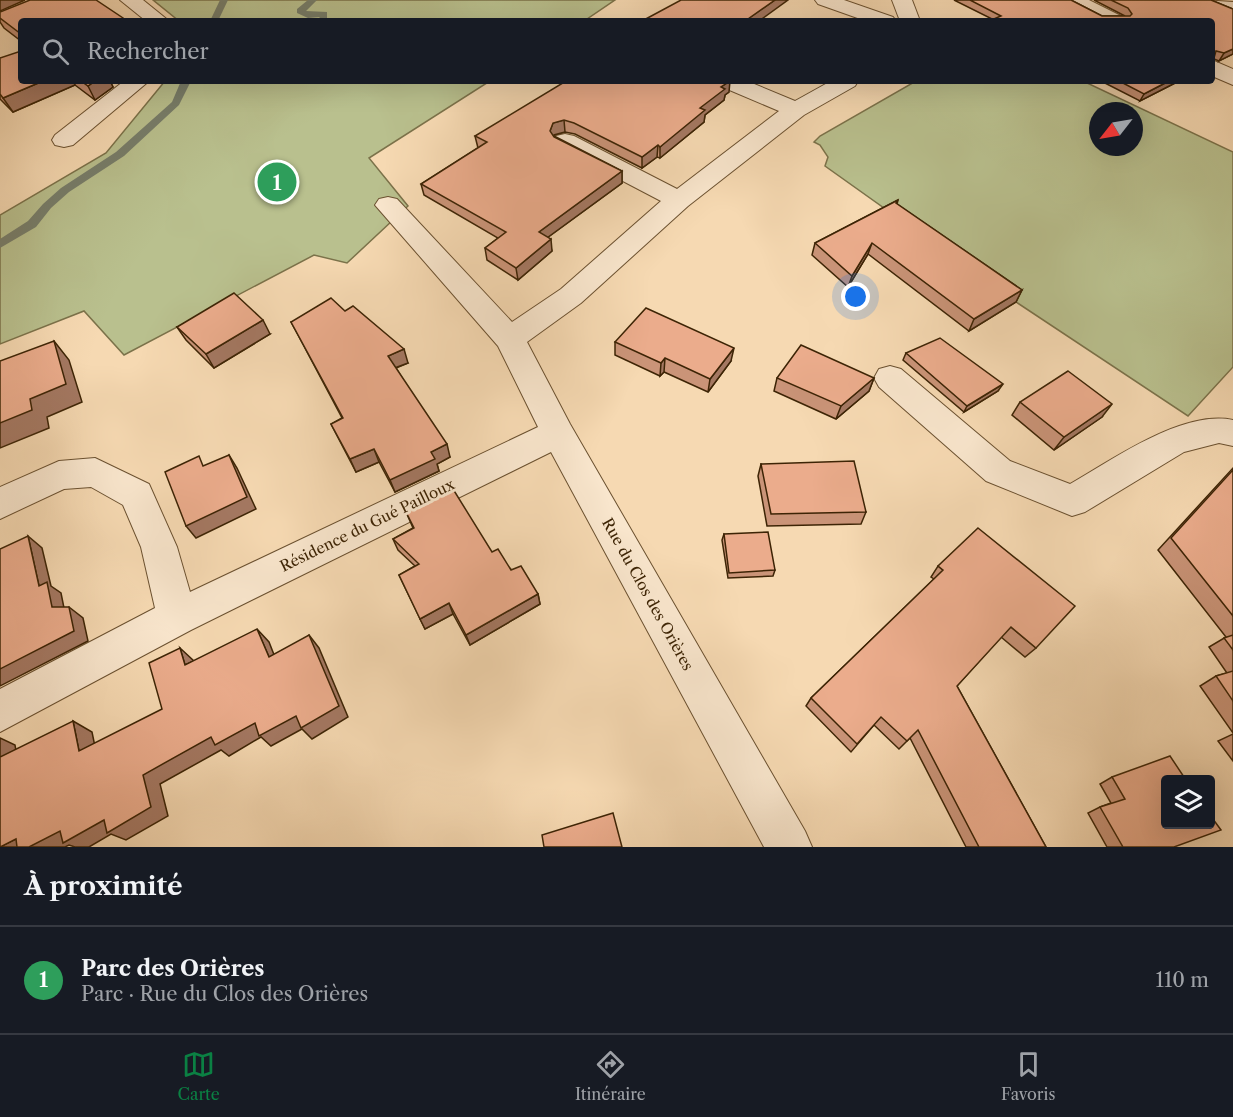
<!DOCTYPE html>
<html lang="fr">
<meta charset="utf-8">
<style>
body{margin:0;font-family:"Libre Caslon Text",serif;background:#20242c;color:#f1f3f6}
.controls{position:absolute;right:18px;bottom:18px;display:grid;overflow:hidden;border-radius:6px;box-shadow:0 6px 24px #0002}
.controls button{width:54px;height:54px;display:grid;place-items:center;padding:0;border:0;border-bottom:2px solid #363941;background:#171b24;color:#f1f3f6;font:30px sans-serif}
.compass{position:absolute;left:1089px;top:102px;width:54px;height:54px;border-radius:50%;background:#171b24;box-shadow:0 6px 24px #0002;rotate:239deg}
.you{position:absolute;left:856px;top:297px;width:21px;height:21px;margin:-15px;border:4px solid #fff;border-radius:50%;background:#1a73e8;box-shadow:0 0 0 9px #1a73e833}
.badge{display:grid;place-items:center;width:39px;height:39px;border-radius:50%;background:#0b8043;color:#fff;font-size:20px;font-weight:700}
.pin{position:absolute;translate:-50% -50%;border:3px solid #fff;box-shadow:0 2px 6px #0006}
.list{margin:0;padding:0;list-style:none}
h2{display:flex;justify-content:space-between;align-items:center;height:78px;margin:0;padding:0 24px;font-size:26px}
h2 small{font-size:20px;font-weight:400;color:#9ea1a6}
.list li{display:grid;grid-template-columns:39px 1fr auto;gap:18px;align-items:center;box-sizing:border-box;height:108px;padding:0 24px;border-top:2px solid #363941}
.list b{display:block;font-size:22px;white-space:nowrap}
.list p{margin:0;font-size:20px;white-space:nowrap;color:#9ea1a6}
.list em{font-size:20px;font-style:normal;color:#9ea1a6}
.icon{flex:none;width:33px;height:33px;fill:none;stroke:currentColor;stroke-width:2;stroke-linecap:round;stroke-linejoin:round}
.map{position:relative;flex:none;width:1233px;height:847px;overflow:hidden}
.search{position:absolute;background:#171b24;box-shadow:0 6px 24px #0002;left:18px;right:18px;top:18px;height:66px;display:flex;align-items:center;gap:15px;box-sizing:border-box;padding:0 21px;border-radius:6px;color:#9ea1a6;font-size:22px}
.sheet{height:186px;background:#171b24}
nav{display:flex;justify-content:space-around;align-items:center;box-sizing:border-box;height:84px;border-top:2px solid #363941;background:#171b24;font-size:16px;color:#9ea1a6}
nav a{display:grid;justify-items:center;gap:3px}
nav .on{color:#0b8043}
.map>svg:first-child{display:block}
.green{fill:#b9c08e;stroke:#7b724a;stroke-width:1.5;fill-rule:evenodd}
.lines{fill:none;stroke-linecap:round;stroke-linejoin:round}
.stream{fill:#777e6b;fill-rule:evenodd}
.minor-casing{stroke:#6b5130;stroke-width:2}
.minor{fill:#f9e6cd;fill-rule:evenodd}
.wall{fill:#ca9478;stroke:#3d2405;stroke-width:1.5}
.shaded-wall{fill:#a47862;stroke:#3d2405;stroke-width:1.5}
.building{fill:#ebac8c;stroke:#3d2405;stroke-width:1.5}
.labels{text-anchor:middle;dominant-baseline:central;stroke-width:6;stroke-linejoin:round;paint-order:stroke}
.street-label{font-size:15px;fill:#3d2405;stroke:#f9e6cd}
</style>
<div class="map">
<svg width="1233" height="847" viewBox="0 0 1233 847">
<rect width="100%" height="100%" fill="#f6d9b2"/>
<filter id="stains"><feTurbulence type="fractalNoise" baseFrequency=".00333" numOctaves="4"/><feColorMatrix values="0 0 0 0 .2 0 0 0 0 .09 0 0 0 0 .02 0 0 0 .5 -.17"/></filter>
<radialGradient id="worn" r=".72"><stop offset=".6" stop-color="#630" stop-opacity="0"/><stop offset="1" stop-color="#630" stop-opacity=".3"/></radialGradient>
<g class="green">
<path d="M153,0H615L584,21H179Z"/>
<path d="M165,81H490L369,158L408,206L347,263L314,255L124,355L84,311L0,344V215L106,153Z"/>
<path d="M916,81H1083L1233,152V367L1188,416L1016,302L825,166L828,157L820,145L814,142L820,136ZM1098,111H1134V147H1098Z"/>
</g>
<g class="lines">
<g class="stream">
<path d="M220,0H228L218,21H210Z"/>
<path d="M308,0H317L306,11L327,12V21H316L320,17L308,18L297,13V9Z"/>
<path d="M181,81H191L179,105L124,156L69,192L51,208L36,227L0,248V239L28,221L43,204L61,188L116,152L172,102Z"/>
</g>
<g class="minor-casing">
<g id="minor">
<path d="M120,0H143L169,21H146Z"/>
<path d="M815,0H844L893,17L896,21H866L818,4Z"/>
<path d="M892,0H912L920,21H900Z"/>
<path d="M1063,0H1089L1123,17L1126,21H1100L1066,4Z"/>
<path d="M1202,0L1233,2V15L1205,4Z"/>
<path d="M1212,60L1233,69V85L1212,76Z"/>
<path d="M124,81H149L73,145L64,147L55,145L52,140L55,135Z"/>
<path d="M717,81H747L795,101L831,81H858L855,86L804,115L688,206L581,303L527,342L570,424L805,831L812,847H764L551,452L191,630L0,732V689L155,608L141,547L123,505L91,487L64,489L0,519V487L59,461L95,458L149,484L177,547L190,592L538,427L498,346L375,205L379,199L388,197L397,199L512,322L561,289L661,201L556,146L553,141L556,136L565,134L574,136L677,189L779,111L720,86Z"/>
<path d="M890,366L901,369L1010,461L1070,484C1112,460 1183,409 1233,420V446L1219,443L1184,452L1085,512L1072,516L986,481L879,387L874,378L879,369Z"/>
</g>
</g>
<use href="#minor" class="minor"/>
</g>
<g class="wall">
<path d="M954,0H1071L1102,16H1125L1094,0H1211L1233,9V54L1219,61L1214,59L992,19Z"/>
<path d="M0,12L126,20L127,21H21V41L4,28L0,22Z"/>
<path d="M0,58L21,81H110L113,87L95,100L75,85L13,112L0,99Z"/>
<path d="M1101,81H1179L1140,101Z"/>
<path d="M729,92L725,95L724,100L705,115L704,122L660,158L657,157L642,168L575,134L565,132L554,135V136L622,171V183L548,237L552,251L518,280L487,260L485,248L498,238L424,195L421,184L478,148L475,136Z"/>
<path d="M898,200L897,204L1022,290L1016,302L969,331L868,254L848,287L812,255L815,243Z"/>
<path d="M345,311L408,363L396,368L450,457L437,464L439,471L395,492L379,462L356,472L331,424L342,418L298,335L291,322Z"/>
<path d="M177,327L270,334L214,368L186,340Z"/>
<path d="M615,342L731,361L708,392L664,372L660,376L615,355Z"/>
<path d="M906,353L998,391L964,412L903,360Z"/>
<path d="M777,378H874L869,391L836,419L774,391Z"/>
<path d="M1020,402L1102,417L1054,450L1012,415Z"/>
<path d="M761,464L866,512L861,524L767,526L758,476Z"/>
<path d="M1233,468V733L1200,686L1216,676L1227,673L1209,647L1226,637L1158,550Z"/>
<path d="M406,512L492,552L538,594L540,604L470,645L453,614L425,629L399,575L415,566L398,550L393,539L413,528Z"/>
<path d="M724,534L775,570L773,576L728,578L722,540Z"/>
<path d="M938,566L1036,648L1025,657L1001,637L957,686L1046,847H966L910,738L899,749L874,725L851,752L806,706L811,698L934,579L931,577Z"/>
<path d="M1233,734V761L1218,741Z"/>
<path d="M1112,777L1174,847H1107L1088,813L1100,807L1111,803L1100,784Z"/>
</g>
<g class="shaded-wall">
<path d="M0,0H25L0,11Z"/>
<path d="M775,0H788L759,21H745Z"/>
<path d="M1233,49V54L1219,61L1224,53Z"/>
<path d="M43,81H73L75,85L13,112L3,98Z"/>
<path d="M95,81H110L113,87L95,100L88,86Z"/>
<path d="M730,81L729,92L725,95L724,100L705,115L704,122L660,158V147L721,87Z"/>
<path d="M1169,81H1179L1140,101L1144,94Z"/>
<path d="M564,120L565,132L554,135L551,142L550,131L553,123Z"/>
<path d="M658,145L657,157L642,168V157Z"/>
<path d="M622,171V183L540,243L539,232Z"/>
<path d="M551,239L552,251L518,280L516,268Z"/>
<path d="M872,243L868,254L848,287L852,276Z"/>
<path d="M1022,290L1016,302L969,331L974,319Z"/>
<path d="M263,320L270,334L214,368L206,354Z"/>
<path d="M54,341L69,360L82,402L47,417L49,428L0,448V423L30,399Z"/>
<path d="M734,348L731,361L708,392L710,379Z"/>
<path d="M404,349L408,363L392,369L388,356Z"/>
<path d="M665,358L664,372L660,376L661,363Z"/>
<path d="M874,378L869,391L836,419L841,406Z"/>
<path d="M1003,384L998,391L964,412L967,406Z"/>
<path d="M1112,404L1102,417L1054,450L1064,437Z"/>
<path d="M447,444L450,457L437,464L439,471L395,492L390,480L431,452Z"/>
<path d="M374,449L379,462L356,472L350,459Z"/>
<path d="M229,455L237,468L256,509L196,538L186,526Z"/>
<path d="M28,536L42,548L51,586L61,593L66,618L52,607L39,586Z"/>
<path d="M538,594L540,604L470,645L466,635Z"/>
<path d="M449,603L453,614L425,629L420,619Z"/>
<path d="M69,607L83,618L88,641L0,686V669Z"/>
<path d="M257,629L269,642L280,670L269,657Z"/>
<path d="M309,635L319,648L348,717L312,739L302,729L271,746L261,737L229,756L221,750L160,784L168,816L126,840L111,834L89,847H75L69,845L65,847H0L143,775Z"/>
<path d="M180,648L194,661L185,665Z"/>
<path d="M73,721L92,732L98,761L79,751Z"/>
<path d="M0,738L15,745L19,768L0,759Z"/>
</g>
<g class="building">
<path d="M30,0H96L126,20L123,21H21V34L0,18V12Z"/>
<path d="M681,0H775L745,21H642Z"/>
<path d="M970,0H1071L1102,16H1130L1132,14L1128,8L1111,0H1211L1233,9V49L1224,53L1216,51L1214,58L1212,59V21H989L1001,16Z"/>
<path d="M21,51V81H43L3,98L0,94V58Z"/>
<path d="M81,81H95L88,86Z"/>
<path d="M566,81H730L721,87L725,89L700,108L705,110L660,147L658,145L642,157L574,123L564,120L553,123L550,131L554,137L622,171L539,232L551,239L516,268L485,248L506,232L421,184L487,142L475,136Z"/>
<path d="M1119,81H1169L1144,94Z"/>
<path d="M898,200L896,203L1022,290L974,319L872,243L852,276L815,243Z"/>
<path d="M234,293L263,320L206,354L177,327Z"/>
<path d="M331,298L345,311L353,306L404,349L388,356L447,444L431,452L435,459L390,480L374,449L350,459L331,424L343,418L291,322Z"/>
<path d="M646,308L734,348L710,379L665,358L661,363L615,342Z"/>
<path d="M940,338L1003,384L967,406L906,353Z"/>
<path d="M54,341L66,384L30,399L32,410L0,423V361Z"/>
<path d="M801,345L874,378L841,406L777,378Z"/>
<path d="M1068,371L1112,404L1064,437L1020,402Z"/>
<path d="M229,455L247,497L186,526L165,472L199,456L203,466Z"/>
<path d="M854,461L866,512L771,514L761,464Z"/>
<path d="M1233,470V616L1171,538Z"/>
<path d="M453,489L492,552L498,549L511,570L521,566L538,594L466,635L449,603L420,619L399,575L419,564L393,539L414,528L406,512Z"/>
<path d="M978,528L1075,606L1036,648L1011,627L957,686L1046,847H979L918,730L907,741L881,717L857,744L811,698L943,570L938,566Z"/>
<path d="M768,532L775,570L729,573L724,534Z"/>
<path d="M28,536L39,586L47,582L52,607H69L74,631L0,669V549Z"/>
<path d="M257,629L269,657L309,635L339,706L301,728L296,716L259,736L255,723L215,745L211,737L143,775L151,807L107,833L104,820L63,843L60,831L29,847H17L16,839L0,847V757L73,721L79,751L162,709L149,663L180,648L185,665Z"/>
<path d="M1233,635V650L1224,638Z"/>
<path d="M1233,671V701L1216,676Z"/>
<path d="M1170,756L1186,780H1166V825H1210V815L1221,830L1174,847H1123L1100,807L1125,799L1112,777Z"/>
<path d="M613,813L622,847H544L542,835Z"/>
</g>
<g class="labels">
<g class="street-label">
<text transform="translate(367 525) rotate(-26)">Résidence du Gué Pailloux</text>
<text transform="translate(648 594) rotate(61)">Rue du Clos des Orières</text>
</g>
</g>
<rect width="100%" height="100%" filter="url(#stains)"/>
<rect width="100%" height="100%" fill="url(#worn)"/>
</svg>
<div class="controls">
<button><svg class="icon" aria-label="layers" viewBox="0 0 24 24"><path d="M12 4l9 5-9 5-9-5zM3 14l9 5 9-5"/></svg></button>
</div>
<svg class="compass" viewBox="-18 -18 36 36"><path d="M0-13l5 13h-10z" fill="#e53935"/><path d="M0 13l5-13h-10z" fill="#9ea1a6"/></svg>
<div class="you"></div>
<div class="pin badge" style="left:277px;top:182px;background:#2e9e5b">1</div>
<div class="search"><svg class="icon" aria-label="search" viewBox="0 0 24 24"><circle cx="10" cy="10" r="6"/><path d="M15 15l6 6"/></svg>Rechercher</div>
</div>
<section class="sheet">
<h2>À proximité<small></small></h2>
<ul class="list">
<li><span class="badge" style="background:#2e9e5b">1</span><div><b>Parc des Orières</b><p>Parc · Rue du Clos des Orières</p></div><em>110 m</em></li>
</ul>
</section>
<nav>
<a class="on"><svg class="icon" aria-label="map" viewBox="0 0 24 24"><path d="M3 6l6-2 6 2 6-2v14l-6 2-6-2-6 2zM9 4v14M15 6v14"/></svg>Carte</a>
<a><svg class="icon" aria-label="directions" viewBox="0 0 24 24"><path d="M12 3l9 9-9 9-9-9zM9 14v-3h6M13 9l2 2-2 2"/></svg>Itinéraire</a>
<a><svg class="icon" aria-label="saved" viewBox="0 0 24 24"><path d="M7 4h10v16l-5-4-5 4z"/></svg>Favoris</a>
</nav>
